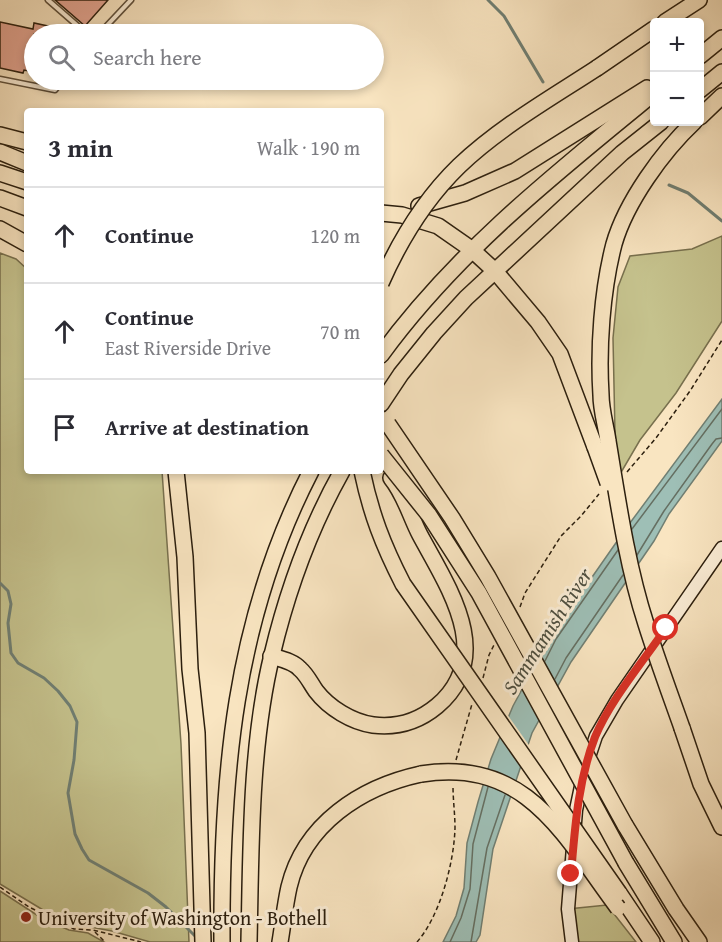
<!DOCTYPE html>
<meta charset="utf-8">
<style>
body{margin:0;font-family:"Gentium Book Plus",serif;background:#f2f2f3;color:#2b2b33}
.controls{position:absolute;right:18px;top:18px;display:grid;overflow:hidden;border-radius:6px;box-shadow:0 3px 9px #0003}
.controls button{width:54px;height:54px;display:grid;place-items:center;padding:0;border:0;border-bottom:2px solid #e1e1e2;background:#fff;color:#2b2b33;font:30px sans-serif}
.stop{position:absolute;width:18px;height:18px;margin:-14px;border:4px solid #d93025;border-radius:50%;background:#fff}
.stop.end{background:#d93025;border-color:#fff;box-shadow:0 2px 6px #0008}
.list{margin:0;padding:0;list-style:none}
h2{display:flex;justify-content:space-between;align-items:center;height:78px;margin:0;padding:0 24px;font-size:26px}
h2 small{font-size:20px;font-weight:400;color:#7c7c81}
.list li{display:grid;grid-template-columns:39px 1fr auto;gap:18px;align-items:center;box-sizing:border-box;height:96px;padding:0 24px;border-top:2px solid #e1e1e2}
.list b{display:block;font-size:22px;white-space:nowrap}
.list p{margin:0;font-size:20px;white-space:nowrap;color:#7c7c81}
.list em{font-size:20px;font-style:normal;color:#7c7c81}
.icon{flex:none;width:33px;height:33px;fill:none;stroke:currentColor;stroke-width:2;stroke-linecap:round;stroke-linejoin:round}
.map{position:relative;flex:none;width:722px;height:942px;overflow:hidden}
.search{position:absolute;background:#fff;box-shadow:0 3px 9px #0003;left:24px;top:24px;width:360px;height:66px;display:flex;align-items:center;gap:15px;box-sizing:border-box;padding:0 21px;border-radius:33px;color:#7c7c81;font-size:22px}
.panel{position:absolute;background:#fff;box-shadow:0 3px 9px #0003;left:24px;top:108px;width:360px;height:366px;border-radius:6px}
.map>svg:first-child{display:block}
.green{fill:#c5c28d;stroke:#78704e;stroke-width:1.5}
.water{fill:#9ebfb6;stroke:#707f73;stroke-width:1.5}
.pier{fill:#f9e5c1}
.lines{fill:none;stroke-linecap:round;stroke-linejoin:round}
.shore{stroke:#656f62;stroke-width:1.5}
.stream{stroke:#707f73;stroke-width:3}
.building{fill:#e4a592;stroke:#2c1f0e;stroke-width:1.5}
.lane-casing{stroke:#5f503b;stroke-width:7}
.secondary-casing{stroke:#2c1f0e;stroke-width:15}
.highway-casing{stroke:#2c1f0e;stroke-width:18}
.path{stroke:#2c1f0e;stroke-width:1.5;stroke-dasharray:4.5 3;stroke-linecap:butt}
.lane{stroke:#fbeed7;stroke-width:4}
.secondary{stroke:#fbeed7;stroke-width:12}
.highway{stroke:#f9e5c1;stroke-width:15}
.highway-bridge-casing{stroke:#2c1f0e;stroke-width:18;stroke-linecap:butt}
.highway-bridge{stroke:#f9e5c1;stroke-width:15}
.route{stroke:#d93025;stroke-width:8}
.poi-dot{fill:#8f2418;stroke:#fbeed7;stroke-width:2}
.labels{text-anchor:middle;dominant-baseline:central;stroke-width:6;stroke-linejoin:round;paint-order:stroke}
.poi-label{font-size:20px;fill:#2c1f0e;stroke:#fbeed7;text-anchor:start}
.water-label{font-size:21px;font-style:italic;fill:#4e4f40;stroke:#fbeed7}
</style>
<div class="map">
<svg width="722" height="942" viewBox="0 0 722 942">
<rect width="100%" height="100%" fill="#f9e5c1"/>
<filter id="stains"><feTurbulence type="fractalNoise" baseFrequency=".00333" numOctaves="4"/><feColorMatrix values="0 0 0 0 .2 0 0 0 0 .09 0 0 0 0 .02 0 0 0 .5 -.17"/></filter>
<radialGradient id="worn" r=".72"><stop offset=".6" stop-color="#630" stop-opacity="0"/><stop offset="1" stop-color="#630" stop-opacity=".3"/></radialGradient>
<g class="green">
<path d="M722,236V321L676,393L640,440L616,481L613,338L618,287L630,256L692,249Z"/>
<path d="M0,253L16,259L27,269V471H162L181,744L189,942H150L112,931L63,922L0,884Z"/>
<path d="M0,891L43,919L69,930L88,933L104,942H0Z"/>
<path d="M607,905L636,942H572L568,909Z"/>
</g>
<path class="water" d="M722,399V441L669,514L654,541L571,662L532,733L493,849L480,935L476,942H443L456,916L464,888L467,843L478,802L491,759L513,706L551,636L627,527Z"/>
<path class="pier" d="M507,714L531,748L525,767L500,731Z"/>
<g class="lines">
<g class="shore">
<path d="M632,529L722,409"/>
<path d="M637,555L664,511L712,444L716,439L722,438"/>
<path d="M545,661L556,639L618,550"/>
<path d="M555,679L566,658L623,575"/>
<path d="M450,942L461,918L470,889L473,844L488,787"/>
<path d="M471,942L487,848L505,795"/>
</g>
<g class="stream">
<path d="M488,0L504,16L543,82"/>
<path d="M669,185L688,193L722,221"/>
<path d="M0,583L8,591L11,604L8,623L11,653L18,663L44,678L58,691L70,706L77,722L74,760L68,793L75,834L82,849L89,860L148,893L166,907L197,938"/>
</g>
</g>
<g class="building">
<path d="M55,0H108L85,26Z"/>
<path d="M0,22L33,29L34,23L71,31L70,34H34V72L24,70L23,73L0,68Z"/>
</g>
<g class="lines">
<g class="lane-casing">
<g id="lane">
<path d="M48,0L87,34"/>
<path d="M99,34L131,0"/>
<path d="M0,79L55,90L63,80"/>
</g>
</g>
<g class="secondary-casing">
<path id="secondary" d="M572,942L568,909L576,810L584,772L596,736L617,700L722,548"/>
</g>
<g class="highway-casing">
<g id="highway">
<path d="M665,22L699,0"/>
<path d="M700,56L722,38"/>
<path d="M597,68L654,29"/>
<path d="M700,90L722,72"/>
<path d="M700,117L722,96"/>
<path d="M0,135L27,142"/>
<path d="M0,152L27,163"/>
<path d="M0,173L27,182"/>
<path d="M0,198L27,208"/>
<path d="M419,206L465,193L515,171L647,88"/>
<path d="M381,213L402,215L438,226L471,249L495,271L538,322L560,354L595,447"/>
<path d="M0,229L27,244"/>
<path d="M381,355C456,252 556,173 654,93"/>
<path d="M381,404L401,374L434,333L466,298L622,153L661,122"/>
<path d="M608,441C606,426 601,410 601,395C598,348 602,290 614,244C626,202 663,151 694,122"/>
<path d="M176,471L185,557L190,669L197,733L203,942"/>
<path d="M271,656C281,659 293,661 300,669C307,675 311,684 316,691C329,708 352,722 373,725C397,728 419,721 437,706C496,656 448,587 420,535C410,516 405,495 391,478"/>
<path d="M682,728L701,784L722,827"/>
<path d="M625,825L676,909L699,942"/>
<path d="M626,863L674,942"/>
<path d="M619,893L652,942"/>
<path d="M222,942C221,777 234,620 311,471"/>
<path d="M249,942C251,850 250,745 272,655C287,592 310,528 342,471"/>
<path d="M280,942C283,924 285,905 289,887C304,824 361,787 421,774"/>
</g>
</g>
<g class="path">
<path d="M627,472L656,438L690,391L722,340"/>
<path d="M520,607L525,593L561,536L581,516L599,494"/>
<path d="M483,678L489,655L494,645"/>
<path d="M456,760L472,704"/>
<path d="M0,887L29,907L74,929L93,930L141,942"/>
<path d="M95,932L105,942"/>
<path d="M417,942C440,916 454,863 455,828C455,814 453,800 453,786"/>
</g>
<use href="#lane" class="lane"/>
<use href="#secondary" class="secondary"/>
<use href="#highway" class="highway"/>
<g class="highway-bridge-casing">
<g id="highway-bridge">
<path d="M381,283C400,240 425,199 459,166C500,127 551,98 597,68"/>
<path d="M388,424L452,518L488,577L625,825"/>
<path d="M608,441C618,502 627,565 646,624C657,659 670,694 682,728"/>
<path d="M595,447L608,483"/>
<path d="M381,455L429,515L479,593L626,863"/>
<path d="M362,471C371,514 383,545 403,584L619,893"/>
<path d="M421,774C527,757 564,836 618,908"/>
</g>
</g>
<use href="#highway-bridge" class="highway-bridge"/>
</g>
<g class="lines">
<path class="route" d="M571,874C575,827 578,781 595,737C611,699 643,662 666,628"/>
</g>
<circle class="poi-dot" cx="26" cy="917" r="6"/>
<g class="labels">
<g class="poi-label">
<text x="38" y="917">University of Washington - Bothell</text>
</g>
<g class="water-label">
<text transform="translate(547 631) rotate(-57)">Sammamish River</text>
</g>
</g>
<rect width="100%" height="100%" filter="url(#stains)"/>
<rect width="100%" height="100%" fill="url(#worn)"/>
</svg>
<div class="controls">
<button>+</button>
<button>−</button>
</div>
<div class="stop" style="left:666px;top:628px"></div>
<div class="stop end" style="left:571px;top:874px"></div>
<div class="search"><svg class="icon" aria-label="search" viewBox="0 0 24 24"><circle cx="10" cy="10" r="6"/><path d="M15 15l6 6"/></svg>Search here</div>
<section class="panel">
<h2>3 min<small>Walk · 190 m</small></h2>
<ul class="list">
<li><svg class="icon" aria-label="ahead" viewBox="0 0 24 24"><path d="M12 20V5M6 11l6-6 6 6"/></svg><div><b>Continue</b></div><em>120 m</em></li>
<li><svg class="icon" aria-label="ahead" viewBox="0 0 24 24"><path d="M12 20V5M6 11l6-6 6 6"/></svg><div><b>Continue</b><p>East Riverside Drive</p></div><em>70 m</em></li>
<li><svg class="icon" aria-label="arrive" viewBox="0 0 24 24"><path d="M6 21V4h12l-3 4 3 4H6"/></svg><div><b>Arrive at destination</b></div></li>
</ul>
</section>
</div>
